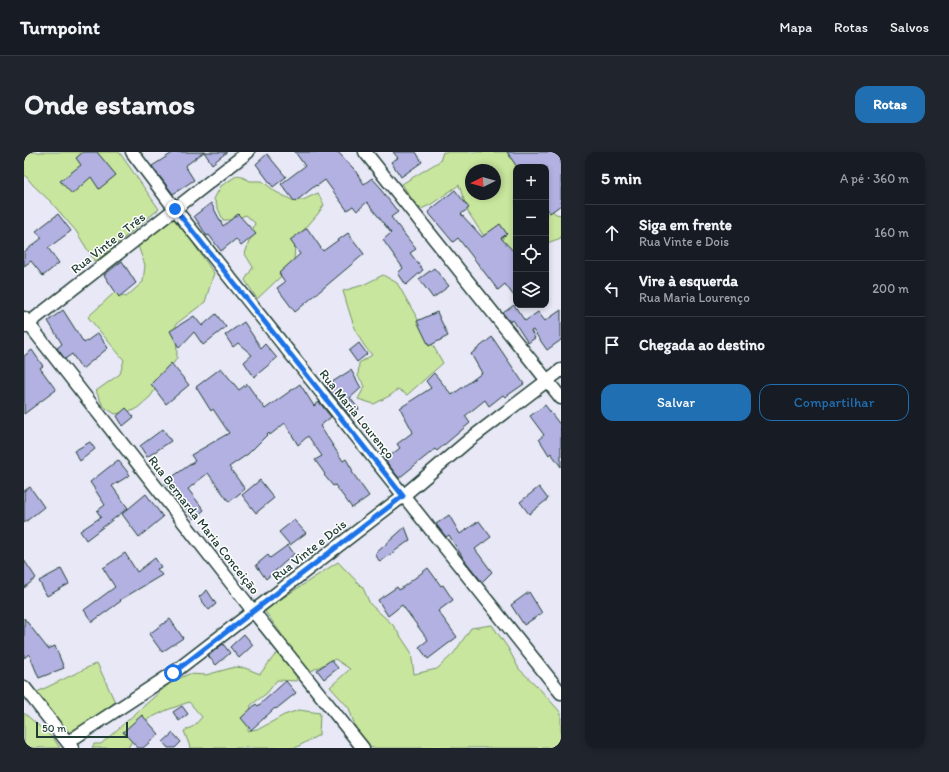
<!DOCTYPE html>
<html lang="pt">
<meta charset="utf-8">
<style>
body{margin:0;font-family:Itim,sans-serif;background:#20242c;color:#f1f3f6}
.controls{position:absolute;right:12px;top:12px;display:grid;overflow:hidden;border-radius:8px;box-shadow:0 2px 6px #0003}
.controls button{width:36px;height:36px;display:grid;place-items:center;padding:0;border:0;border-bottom:1px solid #363941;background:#171b24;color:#f1f3f6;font:20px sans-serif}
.compass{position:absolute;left:441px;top:12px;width:36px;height:36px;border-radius:50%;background:#171b24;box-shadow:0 2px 6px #0003;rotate:265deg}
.scale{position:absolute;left:12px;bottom:10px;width:92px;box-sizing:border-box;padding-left:4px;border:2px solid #1f3d34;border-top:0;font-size:11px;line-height:14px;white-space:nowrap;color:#1f3d34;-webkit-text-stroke:3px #fff;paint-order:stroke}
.stop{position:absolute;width:12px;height:12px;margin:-9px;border:3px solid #1a73e8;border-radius:50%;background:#fff}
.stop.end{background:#1a73e8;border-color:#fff;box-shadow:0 1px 4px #0008}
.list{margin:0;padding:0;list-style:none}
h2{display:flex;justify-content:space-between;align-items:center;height:52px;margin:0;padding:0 16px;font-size:17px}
h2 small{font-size:13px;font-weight:400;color:#9ea1a6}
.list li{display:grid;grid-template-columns:26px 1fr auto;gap:12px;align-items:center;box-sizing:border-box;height:56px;padding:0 16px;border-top:1px solid #363941}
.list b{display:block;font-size:15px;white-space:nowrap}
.list p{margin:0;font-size:13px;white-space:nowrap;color:#9ea1a6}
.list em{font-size:13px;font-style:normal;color:#9ea1a6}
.actions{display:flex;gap:8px;padding:12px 16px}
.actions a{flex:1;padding:9px 0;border:1px solid #1f6fb2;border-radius:12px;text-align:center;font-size:14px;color:#1f6fb2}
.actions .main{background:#1f6fb2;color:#fff}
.icon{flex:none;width:22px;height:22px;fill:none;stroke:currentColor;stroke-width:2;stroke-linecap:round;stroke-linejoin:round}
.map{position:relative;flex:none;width:537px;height:596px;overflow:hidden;border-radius:12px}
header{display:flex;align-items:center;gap:24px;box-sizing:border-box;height:56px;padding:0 20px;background:#171b24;border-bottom:1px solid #363941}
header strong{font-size:19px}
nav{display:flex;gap:22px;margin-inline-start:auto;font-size:14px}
.intro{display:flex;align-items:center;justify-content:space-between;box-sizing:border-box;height:96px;padding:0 24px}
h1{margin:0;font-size:28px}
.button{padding:10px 18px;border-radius:12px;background:#1f6fb2;color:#fff;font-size:14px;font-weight:700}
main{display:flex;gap:24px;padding:0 24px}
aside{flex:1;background:#171b24;border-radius:12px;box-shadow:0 2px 6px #0003}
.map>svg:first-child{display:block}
.green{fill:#c8e69d;stroke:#749268;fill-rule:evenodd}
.building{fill:#b2b1e2;stroke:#1f3d34}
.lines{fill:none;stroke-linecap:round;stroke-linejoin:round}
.minor-casing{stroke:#1f3d34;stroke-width:15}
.minor{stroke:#fff;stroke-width:12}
.route{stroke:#1a73e8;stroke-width:5}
.labels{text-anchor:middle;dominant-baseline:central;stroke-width:3;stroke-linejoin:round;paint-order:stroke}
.street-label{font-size:13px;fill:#1f3d34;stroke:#fff}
</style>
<header>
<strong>Turnpoint</strong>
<nav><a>Mapa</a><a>Rotas</a><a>Salvos</a></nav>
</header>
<div class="intro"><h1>Onde estamos</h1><a class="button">Rotas</a></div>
<main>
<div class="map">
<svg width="537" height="596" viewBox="0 0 537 596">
<rect width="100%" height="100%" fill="#e8e8f6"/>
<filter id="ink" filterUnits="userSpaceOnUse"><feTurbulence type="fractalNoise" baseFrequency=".025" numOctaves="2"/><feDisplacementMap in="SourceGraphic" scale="8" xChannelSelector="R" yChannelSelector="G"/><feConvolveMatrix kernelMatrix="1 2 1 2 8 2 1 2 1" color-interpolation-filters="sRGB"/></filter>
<g filter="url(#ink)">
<g class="green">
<path d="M0,0H95L135,57L71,110L52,79L27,50L9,33L0,22Z"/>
<path d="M419,0H491L498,15H492V105L479,94V80L459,83L444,60L435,33L406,53L397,57L389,49L378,32L416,9ZM447,18H471V42H447Z"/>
<path d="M214,23L226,29H238L252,40L268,48H279L294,41L300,53L293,63L271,88L270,112L233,147L221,128L229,115L221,102L231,71L222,63L209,68H199L190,47L197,34Z"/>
<path d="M522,54L532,62L537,63V86L523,91Z"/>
<path d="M151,65L190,121L181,150L152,172L153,206L126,245L111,258L91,262L79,254L72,239L96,222L100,208L64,165L91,140L102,145L119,130L121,113L114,94L125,82Z"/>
<path d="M359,123L373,131L419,211L383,243L374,237L367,243L350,252L334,247L341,234L334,224L335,211L348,203C331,186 326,161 319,139L339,133Z"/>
<path d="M314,410L339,436L346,452L369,473L387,500L390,522L413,517L430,501L447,476L468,473L484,496L495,517L514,535L537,561V596H331L328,594L332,577L325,556L306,535L326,517L311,507L285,520L240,458Z"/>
<path d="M257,500L272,518L273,529L253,528L243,541L227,553L224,579L237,576L260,563L275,558L296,561L295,583L271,596H165L166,595L160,579L170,574L178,565L165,550L143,558L118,570L104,596H68L70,592H77L147,530L165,522L182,523L211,515L221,516L236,522L251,503Z"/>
<path d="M73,511L91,550L45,587L11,541Z"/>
<path d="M0,561L30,587L36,596H0Z"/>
</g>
<g class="building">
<path d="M59,0H73L92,23L75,37L67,25L48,42L36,29L57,13L52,6Z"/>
<path d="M150,0H203L188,12L180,0L161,14L170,28L149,42L128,14Z"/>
<path d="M271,0H314L330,17L340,32L348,26L358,37L357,38L374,60L367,65L392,97L386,101L399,118L382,133L374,121L379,116L359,88L367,81L343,50L333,59L329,54L323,58L301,28L293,34L292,33L271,50L257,32L281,14Z"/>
<path d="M369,0H392L398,10L377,25L367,10L374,6Z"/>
<path d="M483,0H537V53L526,61L522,55V15H493Z"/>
<path d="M243,2L262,25L249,35L232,12Z"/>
<path d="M431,38L445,56L437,62L458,85L476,72L483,82L477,86L492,102V147L481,132L474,138L434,86L429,90L404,60Z"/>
<path d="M187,51L199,74L214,62L232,82L217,94L212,87L197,99L185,83L183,84L170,64Z"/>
<path d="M34,62L47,79L24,96L35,111L19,124L7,109L0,114V100L18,86L12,79Z"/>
<path d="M283,76L299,99L324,81L340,102L271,160L253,136L261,130L255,121L276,102L266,88Z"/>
<path d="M98,109L112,131L95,145L80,123Z"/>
<path d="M410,116L425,134L409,146L395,127Z"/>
<path d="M490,153L501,169L514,160L521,169L537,158V188L523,198L509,178L507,179L511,186L504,191L489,168L486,170L479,161Z"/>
<path d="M39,158L60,191L74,181L84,196L58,217L48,202L41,207L33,196L38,192L24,169Z"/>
<path d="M413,160L424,184L405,194L393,169Z"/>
<path d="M192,162L202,175L179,193L170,180L155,196L146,179L170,164L178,174Z"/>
<path d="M220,170L237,196L241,192L253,206L230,225L220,210L228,203L214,191L209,195L201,183Z"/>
<path d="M468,185L500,232L481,245L479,243L465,254L461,248L441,264L446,271L413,299L411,297L375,326L361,308L376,296L373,292L389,280L376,256L407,236L402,229L410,221L428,243L458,221L447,202Z"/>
<path d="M335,191L343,202L333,210L325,199Z"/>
<path d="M8,198L19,214L16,216L32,238L0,262V204Z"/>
<path d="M147,211L165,233L142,252L127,232Z"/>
<path d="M197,216L215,238L223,232L241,257L276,232L290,254L295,250L307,265L296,274L319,309L322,307L329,319L328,320L345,344L328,356L311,333L309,334L300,323L301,322L291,308L298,304L284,284L274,293L261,271L246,283L245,281L224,302L205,315L221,337L205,350L184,321L164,337L180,358L170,367L153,345L152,347L141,330L171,309L167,303L205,281L189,257L187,259L172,235Z"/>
<path d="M327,218L337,236L326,246L335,257L326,264L302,234Z"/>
<path d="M521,253L537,274V315L527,301L525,303L515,287L520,283L506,264Z"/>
<path d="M102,256L110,265L99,274L93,264Z"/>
<path d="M139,277L147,289L123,305L116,294Z"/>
<path d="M66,290L71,297L56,309L50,299Z"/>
<path d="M94,308L106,323L88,334L104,356L62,388L56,379L77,365L73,359L81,353L66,330Z"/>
<path d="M236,328L250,346L232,361L218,343Z"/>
<path d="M6,335L20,355L0,371V339Z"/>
<path d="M515,335L524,347L505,362L496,350Z"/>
<path d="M122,342L139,365L115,385L98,362Z"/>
<path d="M425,363L436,382L455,369L467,385L451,397L468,420L458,430L439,406L425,383L422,385L412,372Z"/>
<path d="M270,368L282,381L266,393L255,380Z"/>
<path d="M381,375L386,388L356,410L351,402Z"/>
<path d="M264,393L270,402L242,427L232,413L244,403L246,406Z"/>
<path d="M101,401L113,420L131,406L137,415L133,417L138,423L96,448L97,449L68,470L60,458L91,435L79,416Z"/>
<path d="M0,408L12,426L0,436Z"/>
<path d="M404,416L417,434L419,433L429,448L414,459L433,485L404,507L395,495L404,488L378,453L364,464L354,448L373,435L375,438Z"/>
<path d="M37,417L45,432L23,444L15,429Z"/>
<path d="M183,438L192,452L185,458L175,445Z"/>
<path d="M505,440L518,461L500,473L487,453Z"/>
<path d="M0,466L24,497L31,494L40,516L15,526L5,502L0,506Z"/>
<path d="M146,467L159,486L138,500L125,482Z"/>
<path d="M220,482L229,493L215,506L206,495Z"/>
<path d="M199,492L206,501L192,513L184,504Z"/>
<path d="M307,508L314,516L300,527L293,518Z"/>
<path d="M262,529L272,541L252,557L251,556L227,578L217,566L232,552L234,554Z"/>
<path d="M158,554L164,562L155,569L149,560Z"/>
<path d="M118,563L135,582L119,596H114L99,580Z"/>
<path d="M149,581L157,590L151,596H144L139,590Z"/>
</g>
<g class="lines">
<g class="minor-casing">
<g id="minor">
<path d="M108,0L151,57L537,541"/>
<path d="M341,0L537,246"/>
<path d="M0,166L229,459L339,596"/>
<path d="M0,175L224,0"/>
<path d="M0,535L48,596"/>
<path d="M44,590L149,521L379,344L445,288L537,218"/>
</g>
</g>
<use href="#minor" class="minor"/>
</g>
</g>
<g class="lines" filter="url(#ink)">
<path class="route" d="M149,521L379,344L151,57"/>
</g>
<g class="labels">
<g class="street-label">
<text transform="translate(84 91) rotate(-38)">Rua Vinte e Três</text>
<text transform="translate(333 262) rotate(51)">Rua Maria Lourenço</text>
<text transform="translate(180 373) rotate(52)">Rua Bernarda Maria Conceição</text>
<text transform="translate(285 398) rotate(-38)">Rua Vinte e Dois</text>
</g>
</g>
</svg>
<div class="controls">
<button>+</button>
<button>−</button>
<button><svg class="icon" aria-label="locate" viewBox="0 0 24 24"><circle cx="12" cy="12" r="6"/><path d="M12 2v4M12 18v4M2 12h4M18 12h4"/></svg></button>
<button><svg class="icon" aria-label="layers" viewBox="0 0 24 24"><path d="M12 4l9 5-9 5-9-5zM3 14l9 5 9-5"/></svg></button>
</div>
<svg class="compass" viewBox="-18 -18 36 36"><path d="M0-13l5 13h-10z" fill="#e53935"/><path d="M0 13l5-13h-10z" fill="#9ea1a6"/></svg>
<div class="scale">50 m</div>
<div class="stop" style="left:149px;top:521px"></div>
<div class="stop end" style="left:151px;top:57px"></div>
</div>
<aside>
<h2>5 min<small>A pé · 360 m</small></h2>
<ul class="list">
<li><svg class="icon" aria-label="ahead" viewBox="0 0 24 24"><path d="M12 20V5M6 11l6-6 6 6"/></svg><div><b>Siga em frente</b><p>Rua Vinte e Dois</p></div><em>160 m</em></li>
<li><svg class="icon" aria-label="left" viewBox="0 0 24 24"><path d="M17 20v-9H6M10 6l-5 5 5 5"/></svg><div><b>Vire à esquerda</b><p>Rua Maria Lourenço</p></div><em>200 m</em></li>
<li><svg class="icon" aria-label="arrive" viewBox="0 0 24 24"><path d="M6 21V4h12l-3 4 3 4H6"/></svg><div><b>Chegada ao destino</b></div></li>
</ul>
<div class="actions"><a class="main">Salvar</a><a>Compartilhar</a></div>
</aside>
</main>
